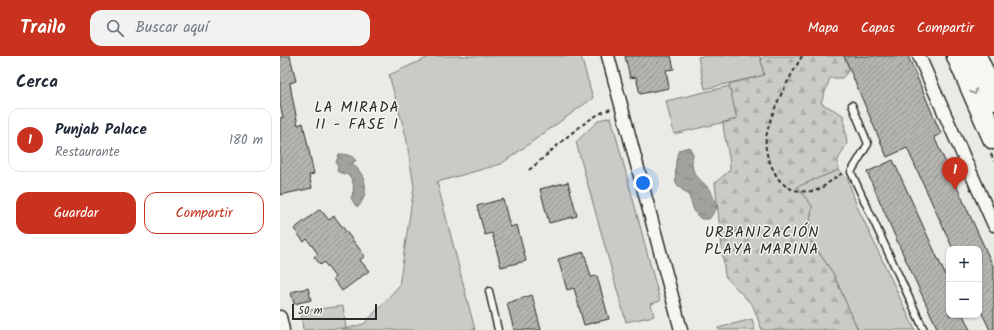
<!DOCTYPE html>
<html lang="es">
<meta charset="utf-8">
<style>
body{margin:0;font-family:Kalam,sans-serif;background:#f2f2f3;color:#1f2937}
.controls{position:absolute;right:12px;bottom:12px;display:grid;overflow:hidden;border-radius:8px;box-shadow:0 1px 3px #0004}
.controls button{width:36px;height:36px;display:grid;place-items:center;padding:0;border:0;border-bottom:1px solid #e0e1e3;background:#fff;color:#1f2937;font:20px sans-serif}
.scale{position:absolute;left:12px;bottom:10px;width:85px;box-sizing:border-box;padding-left:4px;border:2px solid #2b2b2b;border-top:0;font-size:11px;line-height:14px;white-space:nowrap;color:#2b2b2b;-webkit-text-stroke:3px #f6f6f2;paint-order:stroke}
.you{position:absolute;left:363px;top:127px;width:14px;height:14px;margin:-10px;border:3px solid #fff;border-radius:50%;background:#1a73e8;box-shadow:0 0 0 6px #1a73e833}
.badge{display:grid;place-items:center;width:26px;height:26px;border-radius:50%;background:#c8321e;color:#fff;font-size:13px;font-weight:700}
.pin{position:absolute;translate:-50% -33px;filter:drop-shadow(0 1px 2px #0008)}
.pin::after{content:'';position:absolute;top:21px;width:14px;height:12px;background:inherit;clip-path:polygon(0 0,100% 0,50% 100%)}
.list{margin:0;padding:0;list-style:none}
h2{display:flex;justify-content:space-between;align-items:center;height:52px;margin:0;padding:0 16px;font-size:17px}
h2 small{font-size:13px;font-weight:400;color:#747a83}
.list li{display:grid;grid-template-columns:26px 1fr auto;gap:12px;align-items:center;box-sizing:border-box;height:64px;margin:0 8px 8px;padding:0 8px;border:1px solid #e0e1e3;border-radius:12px}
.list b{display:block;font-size:15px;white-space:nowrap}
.list p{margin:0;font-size:13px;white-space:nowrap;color:#747a83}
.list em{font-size:13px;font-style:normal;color:#747a83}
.actions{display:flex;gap:8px;padding:12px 16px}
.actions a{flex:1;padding:9px 0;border:1px solid #c8321e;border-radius:12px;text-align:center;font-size:14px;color:#c8321e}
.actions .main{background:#c8321e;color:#fff}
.icon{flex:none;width:22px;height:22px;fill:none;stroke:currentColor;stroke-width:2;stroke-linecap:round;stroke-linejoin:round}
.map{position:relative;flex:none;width:714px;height:274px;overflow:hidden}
header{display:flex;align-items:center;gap:24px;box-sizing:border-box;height:56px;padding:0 20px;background:#c8321e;color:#fff}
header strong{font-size:19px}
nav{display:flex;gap:22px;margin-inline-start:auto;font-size:14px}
.search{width:280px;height:36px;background:#f2f2f3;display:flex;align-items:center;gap:10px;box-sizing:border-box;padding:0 14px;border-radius:12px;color:#747a83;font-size:15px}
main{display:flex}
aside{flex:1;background:#fff}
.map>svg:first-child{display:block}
.green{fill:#cacac7;stroke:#7a7a79}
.forest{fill:url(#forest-firs);stroke:#7a7a79}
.water{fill:url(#water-ripples);stroke:#727270}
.building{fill:url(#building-hatch);stroke:#2b2b2b}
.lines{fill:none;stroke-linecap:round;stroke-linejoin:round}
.lane-casing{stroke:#2b2b2b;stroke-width:9}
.street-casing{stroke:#2b2b2b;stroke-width:15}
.highway-casing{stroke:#2b2b2b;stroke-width:25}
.path{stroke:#2b2b2b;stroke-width:2;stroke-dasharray:4 3;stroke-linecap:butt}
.lane{stroke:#f6f6f2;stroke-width:6}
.street{stroke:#f6f6f2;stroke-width:12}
.highway{stroke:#f6f6f2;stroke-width:22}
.oneway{stroke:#90908e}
.labels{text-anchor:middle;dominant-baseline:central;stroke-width:3;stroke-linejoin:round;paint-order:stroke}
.neighbourhood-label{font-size:15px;letter-spacing:1px;fill:#2b2b2b;stroke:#f6f6f2}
</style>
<header>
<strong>Trailo</strong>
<div class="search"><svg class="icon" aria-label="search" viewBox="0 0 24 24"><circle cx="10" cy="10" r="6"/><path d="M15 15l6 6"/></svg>Buscar aquí</div>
<nav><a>Mapa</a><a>Capas</a><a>Compartir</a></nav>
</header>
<main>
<aside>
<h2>Cerca<small></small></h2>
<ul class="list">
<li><span class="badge">1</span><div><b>Punjab Palace</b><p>Restaurante</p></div><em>180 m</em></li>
</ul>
<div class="actions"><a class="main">Guardar</a><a>Compartir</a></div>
</aside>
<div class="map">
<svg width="714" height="274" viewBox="0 0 714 274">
<defs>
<pattern id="forest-firs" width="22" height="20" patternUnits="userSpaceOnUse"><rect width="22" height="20" fill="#cacac7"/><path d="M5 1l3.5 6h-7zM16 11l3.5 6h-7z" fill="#aeaeab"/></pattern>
<pattern id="water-ripples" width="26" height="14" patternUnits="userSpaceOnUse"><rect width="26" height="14" fill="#a1a19e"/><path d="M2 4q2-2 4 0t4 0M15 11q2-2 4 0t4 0" fill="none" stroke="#838381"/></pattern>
<pattern id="building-hatch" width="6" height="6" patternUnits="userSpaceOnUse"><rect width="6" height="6" fill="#b4b4b1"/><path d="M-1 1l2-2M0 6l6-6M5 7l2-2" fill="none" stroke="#939390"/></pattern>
</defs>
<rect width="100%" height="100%" fill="#eaeae6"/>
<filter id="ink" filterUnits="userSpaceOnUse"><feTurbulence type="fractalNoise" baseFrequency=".025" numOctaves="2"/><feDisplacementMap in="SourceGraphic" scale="8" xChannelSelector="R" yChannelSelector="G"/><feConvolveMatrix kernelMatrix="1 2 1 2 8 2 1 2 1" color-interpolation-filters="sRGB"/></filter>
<g filter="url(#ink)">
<g class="green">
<path d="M151,0H301L313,42L221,108L157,126L195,274H61L84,268L119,230L134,131L126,80L109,19Z"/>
<path d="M423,0H480L484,19L425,33L418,1Z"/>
<path d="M450,30L457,63L394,78L386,45Z"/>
<path d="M331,61L380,245L371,248L374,260L346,266L296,86L319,64Z"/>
<path d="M558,114L568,123L576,148L635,274H578L553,217L528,181L532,150L516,131Z"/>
<path d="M63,250L66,272L23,274L21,255Z"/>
<path d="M472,263L475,274H439L438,272Z"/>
</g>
<path class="forest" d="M484,0H564L570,13L562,22H550L541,47L563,59L567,87L558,104V114L517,131L532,150L528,181L553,217L578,274H482L473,250L445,220L435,127L450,114C450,97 444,83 443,67L457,63L449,28L484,19L481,4Z"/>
<g class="water">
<path d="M409,91L413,98C408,122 423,121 432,138C434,142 436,148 437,152L429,163H421L415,157L409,140L396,128C395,120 395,101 399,94Z"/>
<path d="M59,98C65,98 73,99 76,105H74L73,108C86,120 90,135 79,150H76L71,142C75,134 75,122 66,118C62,117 60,117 57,115L58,111L56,107Z"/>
</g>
<g class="building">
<path d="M0,0H10L16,25L10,27L12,40L18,69L23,67L34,118L29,119L32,132L0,139V62L3,61L0,48Z"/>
<path d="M345,0H391L394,13L386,14L389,32L360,38L356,21L350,22Z"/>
<path d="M564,0H628L661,78L654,81L714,212V274H710L699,251V193H673L627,92L607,101Z"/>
<path d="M613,104L669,227V259H683L690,274H658L618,187L587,116Z"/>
<path d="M288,126L297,160L269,167L260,133Z"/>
<path d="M223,143L230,171L237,169L246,205L221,211L212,177L205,179L197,150Z"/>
<path d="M40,153L49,164L54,160L85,200L80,204L89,215L62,235L53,223L55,221L44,206L41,209L34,201L38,198L27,183L24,186L14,173Z"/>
<path d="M304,196L311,221L317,220L329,263L304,269L294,232L287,234L278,203Z"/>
<path d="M28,232L31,244L14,248L11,236Z"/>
<path d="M252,239L261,274H234L227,247Z"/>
</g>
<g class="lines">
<g class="lane-casing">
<g id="lane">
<path d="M572,49L588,88L571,116L644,274"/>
<path d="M209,235L218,274"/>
</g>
</g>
<g class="street-casing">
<g id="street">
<path d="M328,0L401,274"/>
<path d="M639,0L714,169"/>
<path d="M0,261L3,274"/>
</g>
</g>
<g class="highway-casing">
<g id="highway">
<path d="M678,0L714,82"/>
<path d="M695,0L714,42"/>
</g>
</g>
<g class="path">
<path d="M522,0C508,25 491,53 486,82C484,94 489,106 495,117C502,132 516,137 533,135C544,134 553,120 564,117"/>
<path d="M711,98L714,105"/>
<path d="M249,114C273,95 303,62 331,53"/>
</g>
<use href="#lane" class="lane"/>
<use href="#street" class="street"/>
<use href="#highway" class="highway"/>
</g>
<defs><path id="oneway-chevron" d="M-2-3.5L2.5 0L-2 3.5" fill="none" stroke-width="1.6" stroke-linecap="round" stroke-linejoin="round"/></defs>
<use class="oneway" href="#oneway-chevron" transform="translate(694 36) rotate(66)"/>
</g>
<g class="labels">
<g class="neighbourhood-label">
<text x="77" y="52">LA MIRADA<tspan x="77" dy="17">II - FASE I</tspan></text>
<text x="482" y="177">URBANIZACIÓN<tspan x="482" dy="17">PLAYA MARINA</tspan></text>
</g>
</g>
</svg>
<div class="controls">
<button>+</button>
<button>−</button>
</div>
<div class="scale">50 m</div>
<div class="you"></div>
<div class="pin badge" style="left:675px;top:134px">1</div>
</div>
</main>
